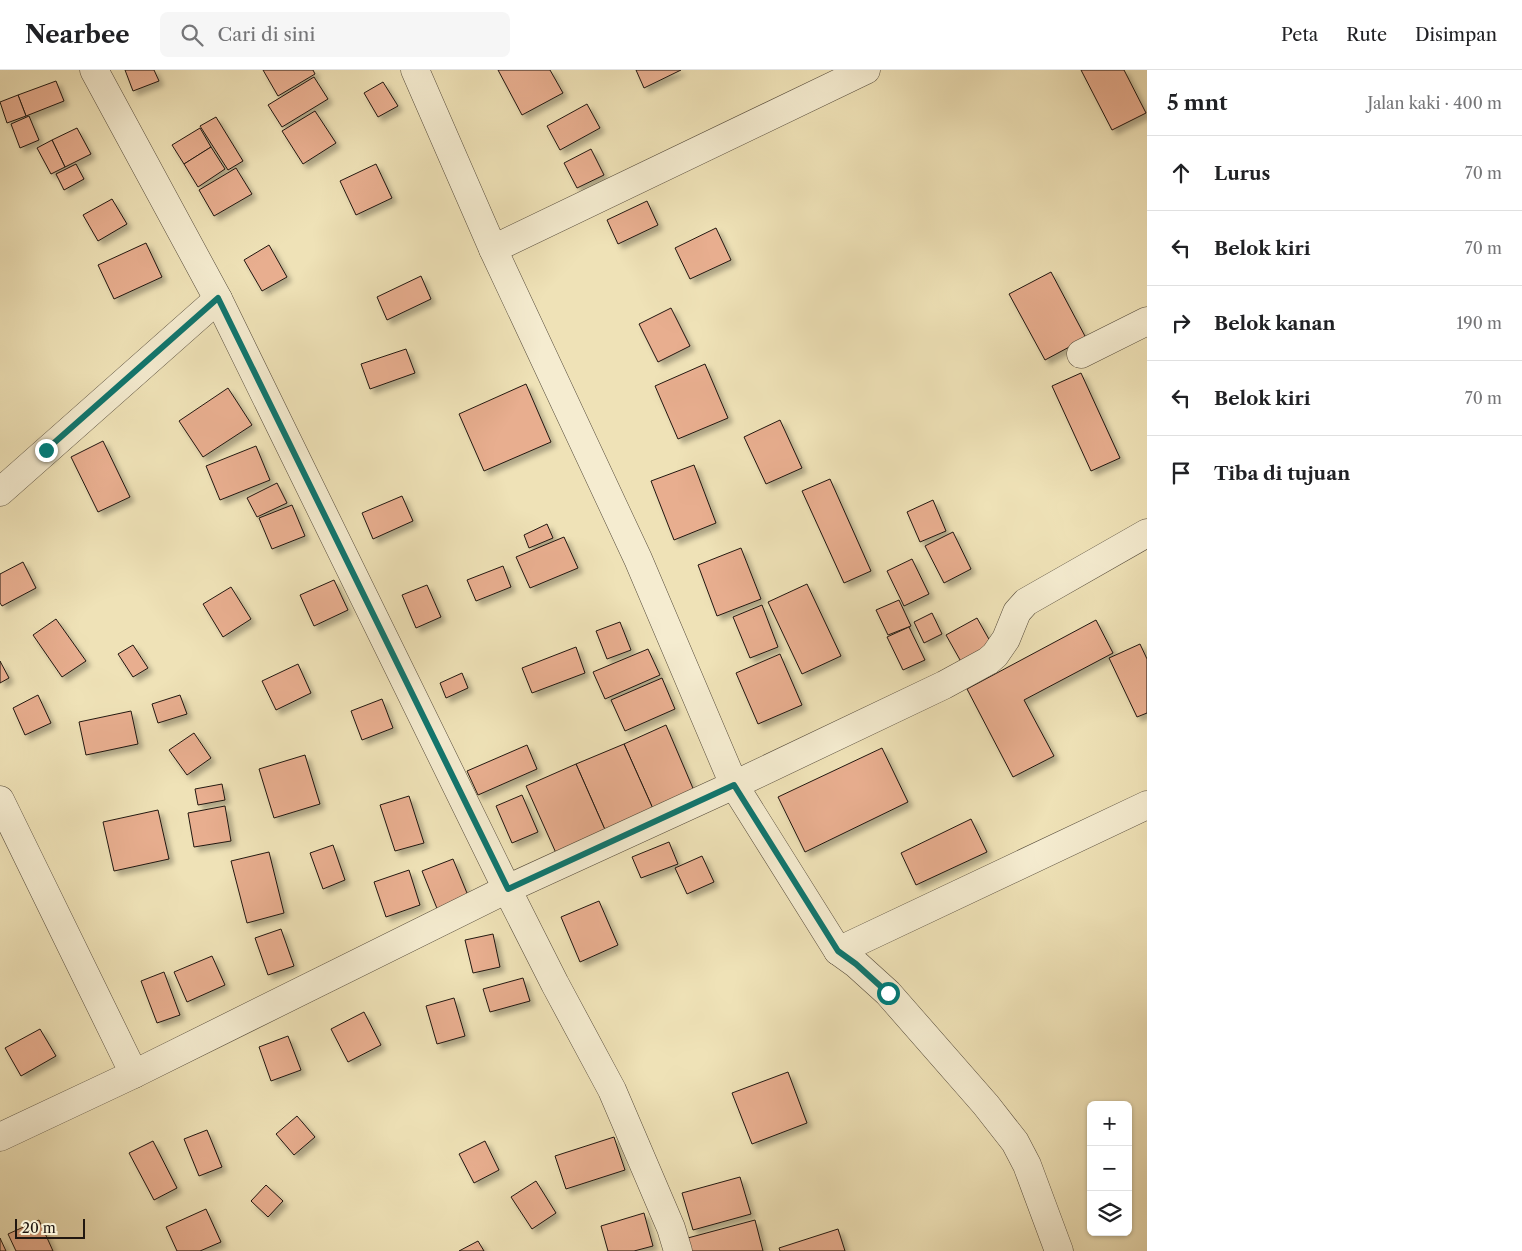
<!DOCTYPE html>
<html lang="id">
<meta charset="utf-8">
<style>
body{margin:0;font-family:"Libre Caslon Text",serif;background:#f6f6f6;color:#202124}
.controls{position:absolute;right:15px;bottom:15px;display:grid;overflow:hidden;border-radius:8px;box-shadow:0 1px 4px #0004}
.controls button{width:45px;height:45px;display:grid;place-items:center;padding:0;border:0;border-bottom:1px solid #e0e0e0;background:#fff;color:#202124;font:25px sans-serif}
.scale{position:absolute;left:15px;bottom:12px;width:70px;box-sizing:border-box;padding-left:5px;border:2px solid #211710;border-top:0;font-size:14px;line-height:18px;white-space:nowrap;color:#211710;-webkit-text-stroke:4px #f5ecd0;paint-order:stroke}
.stop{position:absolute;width:15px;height:15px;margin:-11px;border:4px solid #0f766e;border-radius:50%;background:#fff}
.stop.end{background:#0f766e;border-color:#fff;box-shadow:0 1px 5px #0008}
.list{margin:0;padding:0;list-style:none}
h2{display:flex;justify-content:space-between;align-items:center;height:65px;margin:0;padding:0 20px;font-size:21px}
h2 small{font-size:16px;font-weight:400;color:#757577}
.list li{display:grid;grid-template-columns:32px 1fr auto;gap:15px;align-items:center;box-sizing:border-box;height:75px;padding:0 20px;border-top:1px solid #e0e0e0}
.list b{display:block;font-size:19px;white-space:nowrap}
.list em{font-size:16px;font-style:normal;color:#757577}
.icon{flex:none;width:28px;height:28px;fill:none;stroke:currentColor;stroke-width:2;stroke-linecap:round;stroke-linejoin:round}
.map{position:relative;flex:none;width:1147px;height:1181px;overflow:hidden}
header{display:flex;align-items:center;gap:30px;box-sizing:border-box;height:70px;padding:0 25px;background:#fff;border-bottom:1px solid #e0e0e0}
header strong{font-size:24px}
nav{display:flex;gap:28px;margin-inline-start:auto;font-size:18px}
.search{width:350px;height:45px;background:#f6f6f6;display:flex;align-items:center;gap:12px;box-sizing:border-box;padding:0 18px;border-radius:8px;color:#757577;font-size:19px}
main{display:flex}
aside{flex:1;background:#fff}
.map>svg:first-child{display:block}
.building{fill:#e8ae8f;stroke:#211710;filter:url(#shadow)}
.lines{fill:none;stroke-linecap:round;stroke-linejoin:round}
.minor-casing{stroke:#544a3a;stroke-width:29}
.minor{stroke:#f5ecd0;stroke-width:28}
.route{stroke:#0f766e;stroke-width:6}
</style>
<header>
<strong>Nearbee</strong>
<div class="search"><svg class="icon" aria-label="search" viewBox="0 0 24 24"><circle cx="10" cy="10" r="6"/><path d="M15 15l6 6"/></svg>Cari di sini</div>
<nav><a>Peta</a><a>Rute</a><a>Disimpan</a></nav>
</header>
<main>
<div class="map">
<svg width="1147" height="1181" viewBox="0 0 1147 1181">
<defs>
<filter id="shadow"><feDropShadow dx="4.5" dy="4.5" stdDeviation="2.5" flood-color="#0004"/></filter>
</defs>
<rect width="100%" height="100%" fill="#efe2b7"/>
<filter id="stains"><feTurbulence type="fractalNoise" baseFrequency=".004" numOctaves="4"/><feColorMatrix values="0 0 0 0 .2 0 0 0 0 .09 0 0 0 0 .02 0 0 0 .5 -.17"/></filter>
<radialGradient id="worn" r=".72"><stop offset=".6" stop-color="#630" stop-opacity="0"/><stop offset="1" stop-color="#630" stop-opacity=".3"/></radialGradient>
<g class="building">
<path d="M125,0H154L159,11L133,21Z"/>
<path d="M263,0H313L315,4L278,26Z"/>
<path d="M498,0H550L563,23L522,45Z"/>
<path d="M636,0H681L644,18Z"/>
<path d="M1081,0H1124L1146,43L1112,60Z"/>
<path d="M314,7L328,29L282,57L268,35Z"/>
<path d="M56,11L64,31L26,46L18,25Z"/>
<path d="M383,12L398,36L378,47L364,23Z"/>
<path d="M18,25L26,46L7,53L0,32Z"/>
<path d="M587,34L600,58L560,80L547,56Z"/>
<path d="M315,41L336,73L303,94L282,61Z"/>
<path d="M29,46L39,70L20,78L11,54Z"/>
<path d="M216,47L243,91L228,100L200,56Z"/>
<path d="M77,58L91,84L65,97L52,70Z"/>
<path d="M200,58L211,77L184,94L172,75Z"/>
<path d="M52,70L65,97L51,104L37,78Z"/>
<path d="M211,77L225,99L198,117L184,94Z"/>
<path d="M591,79L604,105L577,118L564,93Z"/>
<path d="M76,94L84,109L64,120L56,104Z"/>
<path d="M376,94L392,128L356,145L340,111Z"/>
<path d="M236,98L252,124L214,146L199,120Z"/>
<path d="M112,129L127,154L98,171L83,145Z"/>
<path d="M647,131L658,155L618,174L607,150Z"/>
<path d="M716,158L731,190L690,209L675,178Z"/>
<path d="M146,173L162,207L114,229L98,195Z"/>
<path d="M269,175L287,207L262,221L244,190Z"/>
<path d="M1051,202L1086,268L1045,290L1009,224Z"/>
<path d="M421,206L431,229L387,250L377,227Z"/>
<path d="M671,238L690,276L658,292L639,254Z"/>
<path d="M406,279L415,303L370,319L361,294Z"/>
<path d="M705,294L728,348L678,369L655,316Z"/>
<path d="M1081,303L1120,388L1091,401L1052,316Z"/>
<path d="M526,314L551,372L484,401L459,344Z"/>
<path d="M228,318L252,355L203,387L179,351Z"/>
<path d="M780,350L802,398L766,414L744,367Z"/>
<path d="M103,371L130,427L98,442L71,387Z"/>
<path d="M256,376L270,410L220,430L206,396Z"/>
<path d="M694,395L716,453L674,470L651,411Z"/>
<path d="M830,409L871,501L844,513L802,421Z"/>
<path d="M277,413L287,433L257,447L247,428Z"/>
<path d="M402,426L413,451L373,469L362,443Z"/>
<path d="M933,430L946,461L920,472L907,442Z"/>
<path d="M292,435L305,466L272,479L259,448Z"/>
<path d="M547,454L553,468L529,478L524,465Z"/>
<path d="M953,462L971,499L944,513L925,476Z"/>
<path d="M564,467L578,498L530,518L516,487Z"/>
<path d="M741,478L761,529L717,546L698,495Z"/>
<path d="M912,489L929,524L904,536L887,501Z"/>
<path d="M23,492L36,518L2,536L0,533V504Z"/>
<path d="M503,496L511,517L476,531L467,510Z"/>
<path d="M334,510L348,540L314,556L300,525Z"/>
<path d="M807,514L841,586L802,604L768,532Z"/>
<path d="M427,515L441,547L416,558L402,525Z"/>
<path d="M231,517L251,549L223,567L203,534Z"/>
<path d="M899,530L911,556L888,565L876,540Z"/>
<path d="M762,535L778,577L750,588L733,547Z"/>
<path d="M932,543L942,564L924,573L914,552Z"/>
<path d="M977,548L995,580L964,597L946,565Z"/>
<path d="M56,549L86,591L62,607L33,565Z"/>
<path d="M1096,550L1113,583L1024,630L1054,686L1013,707L967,619Z"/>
<path d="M620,552L631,580L607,589L596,561Z"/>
<path d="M909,557L925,590L903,600L887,567Z"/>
<path d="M1140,574L1147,589V643L1137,647L1109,588Z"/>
<path d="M133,575L148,598L133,607L118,584Z"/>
<path d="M576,577L585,603L532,623L522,598Z"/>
<path d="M648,579L660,605L605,629L593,602Z"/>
<path d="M780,584L802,635L758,654L736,603Z"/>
<path d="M0,591L9,608L0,613Z"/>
<path d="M298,594L311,623L276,640L262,611Z"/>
<path d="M462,603L468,618L446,628L440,613Z"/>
<path d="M662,608L675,639L625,661L611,630Z"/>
<path d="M38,625L51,653L25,665L13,638Z"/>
<path d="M180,625L187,644L158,653L152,634Z"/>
<path d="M382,629L393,658L362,670L351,641Z"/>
<path d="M131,641L138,674L86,685L79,652Z"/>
<path d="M666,655L695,723L654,741L624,674Z"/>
<path d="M194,663L211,688L187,705L169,680Z"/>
<path d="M624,674L654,741L606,762L576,694Z"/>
<path d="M527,675L537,699L478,725L467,701Z"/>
<path d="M882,678L908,732L805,782L778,727Z"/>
<path d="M305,685L320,734L274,748L259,699Z"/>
<path d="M576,694L606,762L556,783L526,716Z"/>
<path d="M222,714L225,730L198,735L195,719Z"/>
<path d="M522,725L538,762L512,773L496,736Z"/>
<path d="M409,726L424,773L395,781L380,735Z"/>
<path d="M225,736L231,771L194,777L188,743Z"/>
<path d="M158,740L169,789L114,801L103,752Z"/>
<path d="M971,749L987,782L916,815L901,783Z"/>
<path d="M669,772L678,794L641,808L632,787Z"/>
<path d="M333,775L345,810L323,819L310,783Z"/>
<path d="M269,782L284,843L247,853L231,791Z"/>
<path d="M702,786L714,812L687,824L675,798Z"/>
<path d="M453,789L469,828L438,841L422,801Z"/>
<path d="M409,800L420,835L386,847L374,812Z"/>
<path d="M599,831L618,875L580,892L561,847Z"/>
<path d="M281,859L294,896L268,905L255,868Z"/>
<path d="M493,864L500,897L473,903L465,870Z"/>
<path d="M212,886L225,915L187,932L174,902Z"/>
<path d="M164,902L180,945L157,953L141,911Z"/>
<path d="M523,908L530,931L490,942L483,919Z"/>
<path d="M454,928L465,966L437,974L426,936Z"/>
<path d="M364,942L381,975L348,992L331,959Z"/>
<path d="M40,959L56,986L21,1006L5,978Z"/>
<path d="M288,966L301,1000L271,1011L259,977Z"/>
<path d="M788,1002L807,1053L752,1074L732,1023Z"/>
<path d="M297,1046L315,1067L294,1085L276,1064Z"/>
<path d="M207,1060L222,1097L199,1106L184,1069Z"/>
<path d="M614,1067L625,1100L566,1119L555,1086Z"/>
<path d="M153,1071L177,1118L154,1130L129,1083Z"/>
<path d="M485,1071L499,1100L474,1113L459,1084Z"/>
<path d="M740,1107L751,1144L693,1160L682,1123Z"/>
<path d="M536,1111L556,1143L532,1159L511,1127Z"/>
<path d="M266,1115L283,1131L268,1147L251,1131Z"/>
<path d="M206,1139L221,1172L200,1181H177L166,1157Z"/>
<path d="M644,1143L653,1176L634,1181H608L601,1156Z"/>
<path d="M39,1150L53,1181H16L8,1164Z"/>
<path d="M755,1150L763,1181H687L684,1169Z"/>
<path d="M838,1159L845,1181H780L779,1178Z"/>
<path d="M0,1168L6,1181H0Z"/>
<path d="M478,1171L484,1181H459Z"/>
</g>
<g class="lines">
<g class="minor-casing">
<g id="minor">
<path d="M94,0L218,229L507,819L555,914L612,1020L671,1158L678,1181"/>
<path d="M415,0L493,179L638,489L734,715L838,881L856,894L888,923L986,1035L1015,1072L1027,1095L1059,1181"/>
<path d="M493,179L866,0"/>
<path d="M1081,284L1147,251"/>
<path d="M0,422L218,229"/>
<path d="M0,730L134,1004"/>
<path d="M838,881L1147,735"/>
<path d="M0,1067L134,1004L507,819L734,715L944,615L988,591L995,585L1006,569L1017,542L1026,532L1147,463"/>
</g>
</g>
<use href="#minor" class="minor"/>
</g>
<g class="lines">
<path class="route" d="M46,380L218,228L508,819L734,715L838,881L856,894L888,923"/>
</g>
<rect width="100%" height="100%" filter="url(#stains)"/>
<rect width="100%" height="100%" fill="url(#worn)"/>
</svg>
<div class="controls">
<button>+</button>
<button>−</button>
<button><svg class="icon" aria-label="layers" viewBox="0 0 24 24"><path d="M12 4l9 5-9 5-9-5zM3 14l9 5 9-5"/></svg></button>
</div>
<div class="scale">20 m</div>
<div class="stop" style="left:888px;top:923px"></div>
<div class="stop end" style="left:46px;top:380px"></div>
</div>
<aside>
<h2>5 mnt<small>Jalan kaki · 400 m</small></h2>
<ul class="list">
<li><svg class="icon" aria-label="ahead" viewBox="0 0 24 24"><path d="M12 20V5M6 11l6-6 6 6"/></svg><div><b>Lurus</b></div><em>70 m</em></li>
<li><svg class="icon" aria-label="left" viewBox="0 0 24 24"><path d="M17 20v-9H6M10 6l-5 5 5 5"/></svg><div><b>Belok kiri</b></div><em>70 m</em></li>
<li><svg class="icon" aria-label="right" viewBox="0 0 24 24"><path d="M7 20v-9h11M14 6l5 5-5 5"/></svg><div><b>Belok kanan</b></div><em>190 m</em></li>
<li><svg class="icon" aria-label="left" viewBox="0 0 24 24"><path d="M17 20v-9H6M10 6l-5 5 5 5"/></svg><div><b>Belok kiri</b></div><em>70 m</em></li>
<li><svg class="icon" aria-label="arrive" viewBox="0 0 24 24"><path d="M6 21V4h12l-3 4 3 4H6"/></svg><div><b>Tiba di tujuan</b></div></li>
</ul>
</aside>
</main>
